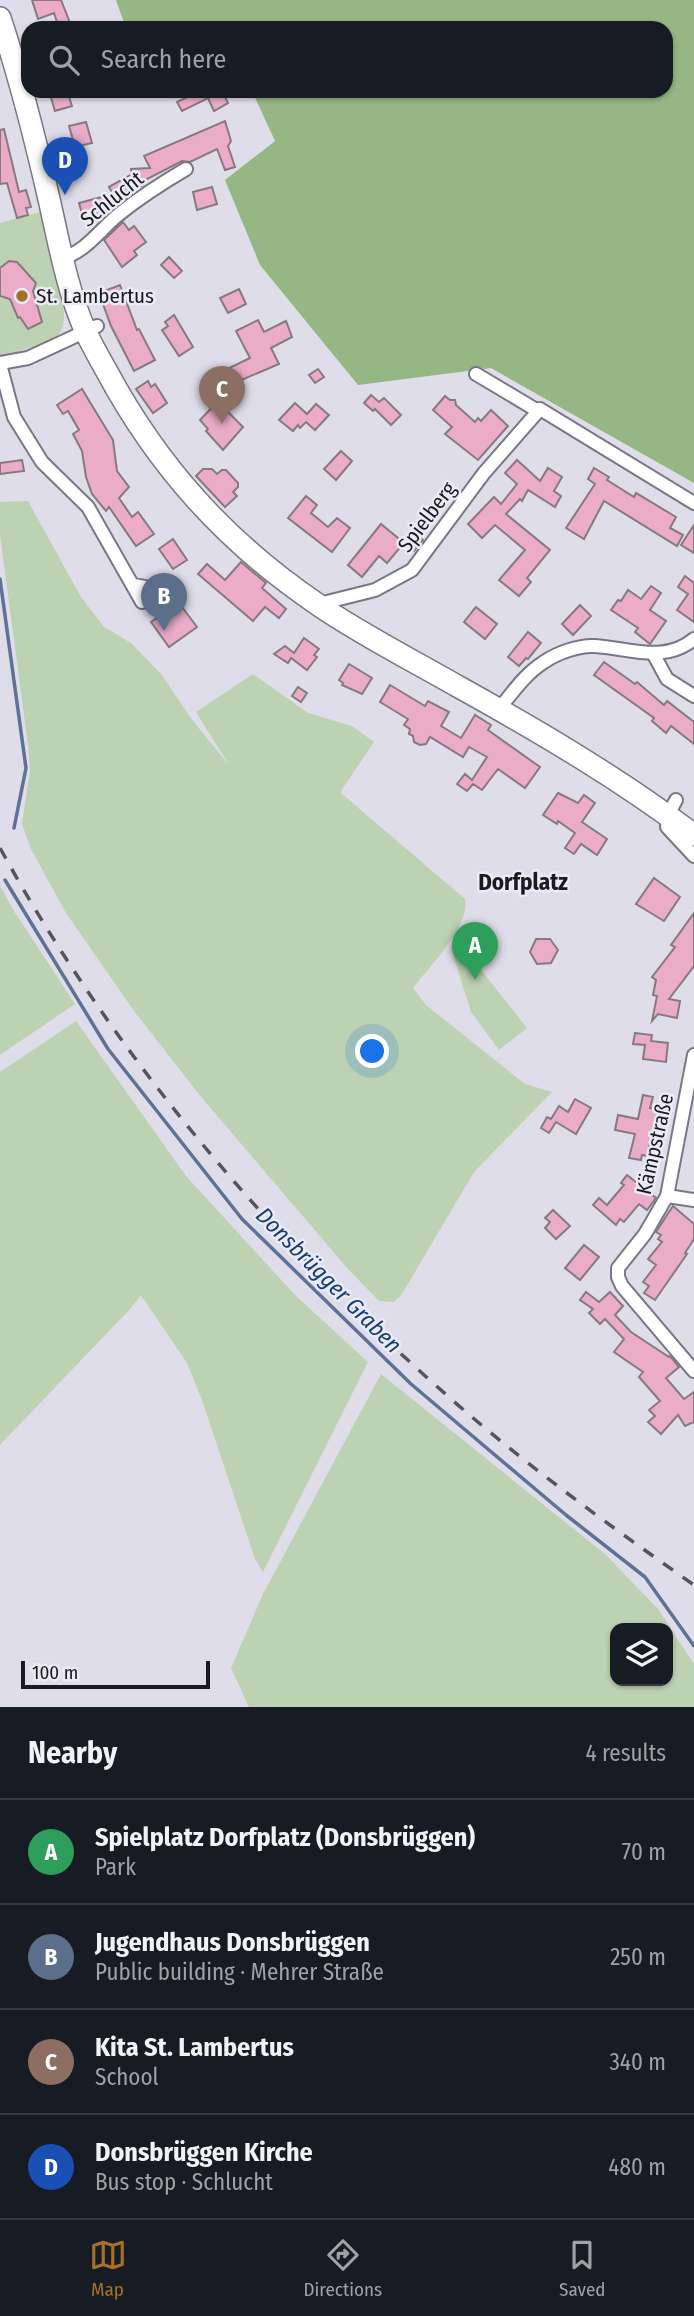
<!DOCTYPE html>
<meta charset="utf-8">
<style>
body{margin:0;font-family:"Fira Sans Condensed",sans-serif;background:#242831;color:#f1f3f6}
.controls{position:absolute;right:21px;bottom:21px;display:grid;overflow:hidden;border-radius:14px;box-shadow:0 2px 5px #0004}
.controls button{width:63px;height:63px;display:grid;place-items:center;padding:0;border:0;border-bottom:2px solid #363941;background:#171b24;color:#f1f3f6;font:35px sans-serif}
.scale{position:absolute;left:21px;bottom:18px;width:189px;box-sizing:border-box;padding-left:7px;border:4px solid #1b1a1f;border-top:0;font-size:19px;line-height:24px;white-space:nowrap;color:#1b1a1f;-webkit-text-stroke:5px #ebeaf7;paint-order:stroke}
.you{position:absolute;left:373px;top:1052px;width:24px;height:24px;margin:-18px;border:5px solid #fff;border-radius:50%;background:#1a73e8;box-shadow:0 0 0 10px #1a73e833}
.badge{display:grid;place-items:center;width:46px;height:46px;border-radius:50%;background:#a37128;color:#fff;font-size:23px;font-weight:700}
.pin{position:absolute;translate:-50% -58px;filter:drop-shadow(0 2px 4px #0008)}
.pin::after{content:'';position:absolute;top:37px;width:24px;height:21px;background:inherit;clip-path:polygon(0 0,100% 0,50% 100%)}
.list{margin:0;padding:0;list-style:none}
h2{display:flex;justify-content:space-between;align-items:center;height:91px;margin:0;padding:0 28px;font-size:30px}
h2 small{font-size:23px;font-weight:400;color:#9ea1a6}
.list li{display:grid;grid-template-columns:46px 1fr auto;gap:21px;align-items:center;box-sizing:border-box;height:105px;padding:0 28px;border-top:2px solid #363941}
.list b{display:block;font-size:26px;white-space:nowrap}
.list p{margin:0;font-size:23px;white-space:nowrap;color:#9ea1a6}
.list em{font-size:23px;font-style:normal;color:#9ea1a6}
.icon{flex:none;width:38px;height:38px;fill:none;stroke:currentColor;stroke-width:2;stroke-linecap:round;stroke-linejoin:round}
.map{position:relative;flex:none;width:694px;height:1707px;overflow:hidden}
.search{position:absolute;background:#171b24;box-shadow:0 2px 5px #0004;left:21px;right:21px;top:21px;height:77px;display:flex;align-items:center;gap:18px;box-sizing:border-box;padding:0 24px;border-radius:21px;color:#9ea1a6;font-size:26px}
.sheet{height:511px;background:#171b24}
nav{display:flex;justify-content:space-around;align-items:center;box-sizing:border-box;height:98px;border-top:2px solid #363941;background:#171b24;font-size:19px;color:#9ea1a6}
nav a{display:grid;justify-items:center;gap:4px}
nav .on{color:#a37128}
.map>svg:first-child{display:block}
.green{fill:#bdd2b2;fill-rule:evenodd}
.forest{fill:#95b783}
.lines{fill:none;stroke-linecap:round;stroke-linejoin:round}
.stream{stroke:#5d7295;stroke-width:3.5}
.building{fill:#eaacc8;stroke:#877a7f;stroke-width:2}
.minor-casing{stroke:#787783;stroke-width:16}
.primary-casing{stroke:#787783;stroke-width:24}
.minor{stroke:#fff;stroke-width:12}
.primary{stroke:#fff;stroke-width:21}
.rail{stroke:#56555d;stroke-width:3.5;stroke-dasharray:12 12;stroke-linecap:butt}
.poi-dot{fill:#a37128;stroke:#ebeaf7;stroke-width:2.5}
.labels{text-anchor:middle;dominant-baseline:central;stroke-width:5;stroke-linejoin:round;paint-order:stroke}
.street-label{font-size:21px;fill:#1b1a1f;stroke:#ebeaf7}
.poi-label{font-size:21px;fill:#1b1a1f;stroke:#ebeaf7;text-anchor:start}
.neighbourhood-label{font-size:23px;font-weight:bold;fill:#1b1a1f;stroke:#ebeaf7}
.water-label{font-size:23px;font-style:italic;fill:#163c77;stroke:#ebeaf7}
</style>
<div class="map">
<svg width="694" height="1707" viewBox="0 0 694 1707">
<rect width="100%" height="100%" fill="#dedde9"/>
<g class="green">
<path d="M40,212L64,312C64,320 64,328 59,334C50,344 14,353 0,354V223Z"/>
<path d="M28,501L81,597L104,627L131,643L161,674L193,721L229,765L196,712L253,674L308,713L352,726L374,742L341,791L342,794L465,899C471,925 428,968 413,988L426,1005L525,1084L552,1092L474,1172L402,1294L394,1302L379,1301L348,1269L202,1098L134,1011L66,913L31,849L22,824L30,770L28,745L0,535V502Z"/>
<path d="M0,886L14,911L75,1004L0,1055Z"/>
<path d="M456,938L527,1028L499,1050L471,1012L451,948Z"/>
<path d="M76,1021L186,1176L295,1295L368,1362L263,1572L255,1559L203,1403L187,1363L141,1295L130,1309L0,1445V1072Z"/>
<path d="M381,1374L606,1555L658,1609L694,1664V1707H249L231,1668L263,1594ZM615,1628H668V1681H615Z"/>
</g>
<path class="forest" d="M116,0H694V483L491,368L358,385L260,265L225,180L275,141L252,91H666V28H126Z"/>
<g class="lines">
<g class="stream">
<path d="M0,579L26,768L14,828"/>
<path d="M5,880L108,1049L242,1219L411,1384L566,1515L645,1577L694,1646"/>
</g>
</g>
<g class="building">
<path d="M32,0H61L70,23L58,25L54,13L38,19Z"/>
<path d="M49,91H67L72,106L55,111Z"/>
<path d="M200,91H222L217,93L218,96L223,93L228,103L214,111L208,98L182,111L177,102Z"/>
<path d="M225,121L231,141L228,146L235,167L225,170L217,149L190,162L182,161L145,180V184L128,192L130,195L104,216L84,221L79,203L113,194L109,187L132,174L131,169L150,168L144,156Z"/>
<path d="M86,122L92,143L75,147L69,126Z"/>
<path d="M4,129L19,192L26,190L31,207L26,208L28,215L17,218L7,183L0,184V130Z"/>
<path d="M212,187L217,204L197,210L193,192Z"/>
<path d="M123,222L129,230L134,226L146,242L134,251L137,255L122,267L104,240Z"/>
<path d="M169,257L182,271L174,278L161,265Z"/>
<path d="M9,261L17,262L36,283L33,291L42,322L28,329L20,317L18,318L10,299L0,296V268Z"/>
<path d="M120,285L137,330L139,329L155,360L134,371L111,326L99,293Z"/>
<path d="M239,289L246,304L228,313L220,298Z"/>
<path d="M174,315L193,347L179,356L162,330L168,326L165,322Z"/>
<path d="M258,320L264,332L286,321L292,337L271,348L279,364L232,384L225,370L250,358L236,331Z"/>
<path d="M318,369L324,377L315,383L309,375Z"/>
<path d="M148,381L151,387L155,384L167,403L153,413L136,389Z"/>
<path d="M82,389L113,440L117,471L129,487L119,498L132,517L138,512L154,534L136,546L109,507L106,511L92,494L86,477L82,451L73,434L79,430L68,411L63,414L57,405Z"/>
<path d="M371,395L379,402L384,398L401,415L391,425L375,409L373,411L364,403Z"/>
<path d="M445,396L450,400H455L456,405L475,422L478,418L481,421L491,410L508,426L478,460L445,434L452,427L433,410Z"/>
<path d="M218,401H222L227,406L224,408L243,427L223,450L206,431L208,429L200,420Z"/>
<path d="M295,403L307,414L316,404L329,415L315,430L306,422L300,428L298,425L293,431L279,420Z"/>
<path d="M341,451L352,461L336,480L324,469Z"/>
<path d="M22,460L24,471L0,474V463Z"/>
<path d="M517,460L540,481L548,468L562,477L554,491L561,496L555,507L528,490L522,501L520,499L506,514L550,550L527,578L531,582L519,596L499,580L525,550L495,525L482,538L468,524L494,497L501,504L517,484L505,473Z"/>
<path d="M594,468L609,477L607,480L634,497L636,493L676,517L670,528L683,535L677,546L604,501L584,539L566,528L595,484L588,479Z"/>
<path d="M203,469H212L217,474L222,470H226L238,483V487L233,492L237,496L225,507L196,476Z"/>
<path d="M306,496L317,505L311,513L328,527L337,518L350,528L332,552L288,518Z"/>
<path d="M381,524L404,543L387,563L379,556L362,577L348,565Z"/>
<path d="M694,525V553L681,545Z"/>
<path d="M414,533L423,540L414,551L405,544Z"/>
<path d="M173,539L187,560L173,569L159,549Z"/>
<path d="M241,562L266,583L262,588L286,609L279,618L265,607L253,621L198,574L207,564L225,580Z"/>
<path d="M685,576L694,583V622L677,610L688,594L678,587Z"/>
<path d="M651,586L661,593L650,610L666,621L650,644L635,632L638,628L611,610L618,600L621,601L628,590L641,599Z"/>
<path d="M179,603L197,627L169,647L151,622Z"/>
<path d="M580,605L591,616L573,635L562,624Z"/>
<path d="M476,607L497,624L485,639L464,622Z"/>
<path d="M528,632L541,643L528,659L526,658L519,666L508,657Z"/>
<path d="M304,638L319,649L314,655L317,657L307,670L291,658L288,663L274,654L285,646L294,653Z"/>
<path d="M604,662L635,684L637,682L664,705L667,701L694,722V744L671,726L666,733L652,721L654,718L594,675Z"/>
<path d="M349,664L372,678L362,694L342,685L343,683L339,680Z"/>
<path d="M390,685L425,706L428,701L449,712L441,726L461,738L475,715L491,725L488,730L540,767L525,788L498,769L482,790L473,784L467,791L457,784L465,774L472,780L487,757L469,747L463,757L430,737L426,744L420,745L414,742L413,736L409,734L410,729L404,725L408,719L380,702Z"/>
<path d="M298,687L307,693L301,702L292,696Z"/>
<path d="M558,793L578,803L584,795L595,803L582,822L607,839L597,855L581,844L574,854L565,848L575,833L558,821L557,824L543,815Z"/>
<path d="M654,878L680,897L664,921L636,904Z"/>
<path d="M694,913V966L669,999L680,1001L677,1018L658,1014L652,1021L657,996L653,995L656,980L652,977L675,947L671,945Z"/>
<path d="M536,939H550L558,950L551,963L537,964L530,952Z"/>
<path d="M635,1033L652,1035L651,1041L668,1043L666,1062L643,1059L645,1045L633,1044Z"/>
<path d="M643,1095L653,1097L650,1108L658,1109L647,1156L642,1155L641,1160L629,1158L635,1134L615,1130L618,1115L638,1119Z"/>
<path d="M575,1099L591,1108L576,1134L556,1122L549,1133L541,1128L547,1117L551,1119L559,1106L568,1112Z"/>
<path d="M627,1175L656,1198L647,1210L639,1204L624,1222L620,1219L616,1225L593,1205L599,1198L607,1205L624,1185L621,1183Z"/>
<path d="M673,1206L694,1224V1239L685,1253L687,1254L655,1300L644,1293L649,1286L643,1282L656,1265L648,1259L662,1242L658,1239L661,1235L656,1232Z"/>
<path d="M553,1210L570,1226L556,1239L545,1228L550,1222L545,1218Z"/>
<path d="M584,1245L599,1257L580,1280L565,1268Z"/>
<path d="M586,1292L599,1302L610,1292L623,1306L615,1315L631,1332L669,1357L670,1356L679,1367L666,1378L684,1399L694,1392V1422L685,1426L678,1415L661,1434L648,1422L655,1416L649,1410L660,1401L639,1377L643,1372L614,1352L624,1339L605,1319L600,1324L589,1313L593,1309L580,1300Z"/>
</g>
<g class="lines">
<g class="minor-casing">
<g id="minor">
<path d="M63,258C86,251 100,230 118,215C139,198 162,183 186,169"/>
<path d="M0,363L28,358L97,326"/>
<path d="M0,364L14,417L42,462L88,507L142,602L149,596L150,588L134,585"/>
<path d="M476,374L538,411"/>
<path d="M319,604L375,590L412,570L484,473L540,409L694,503"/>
<path d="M654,655L667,679L694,696"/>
<path d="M499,709C513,692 525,674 544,662C557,653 579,645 595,646C629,648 664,664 694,639"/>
<path d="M676,800L668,815L667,827L694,856"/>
<path d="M694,1055L667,1196L645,1234L618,1268V1277L622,1286L694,1371"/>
<path d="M667,1196L694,1200"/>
</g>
</g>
<g class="primary-casing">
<path id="primary" d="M0,18C20,78 35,138 49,199C59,243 67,289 85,330C91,344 99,357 106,370C158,467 226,542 317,604C362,635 412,660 459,687C540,732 620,779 694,835"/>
</g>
<use href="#minor" class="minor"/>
<use href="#primary" class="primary"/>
<path class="rail" d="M0,848C114,1056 272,1242 450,1398C527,1466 610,1526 694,1585"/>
</g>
<circle class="poi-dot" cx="22" cy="296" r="7"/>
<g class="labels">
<g class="street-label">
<text transform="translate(112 199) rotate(-39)">Schlucht</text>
<text transform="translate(427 517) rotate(-53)">Spielberg</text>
<text transform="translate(655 1144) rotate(-77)">Kämpstraße</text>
</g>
<g class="poi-label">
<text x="36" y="296">St. Lambertus</text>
</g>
<g class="neighbourhood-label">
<text x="523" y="882">Dorfplatz</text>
</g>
<g class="water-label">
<text transform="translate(329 1280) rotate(45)">Donsbrügger Graben</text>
</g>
</g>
</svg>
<div class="controls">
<button><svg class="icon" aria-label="layers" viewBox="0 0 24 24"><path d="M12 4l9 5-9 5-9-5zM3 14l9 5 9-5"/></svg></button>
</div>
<div class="scale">100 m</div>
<div class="you"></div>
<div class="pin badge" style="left:475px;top:980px;background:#2e9e5b">A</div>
<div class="pin badge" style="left:164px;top:631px;background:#5c6f8a">B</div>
<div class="pin badge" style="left:222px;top:424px;background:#8d6e63">C</div>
<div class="pin badge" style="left:65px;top:195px;background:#1a4fb4">D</div>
<div class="search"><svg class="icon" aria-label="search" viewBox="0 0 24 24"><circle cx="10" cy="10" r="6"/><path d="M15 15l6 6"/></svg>Search here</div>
</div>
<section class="sheet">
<h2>Nearby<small>4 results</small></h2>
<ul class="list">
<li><span class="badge" style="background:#2e9e5b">A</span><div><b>Spielplatz Dorfplatz (Donsbrüggen)</b><p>Park</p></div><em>70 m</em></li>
<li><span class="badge" style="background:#5c6f8a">B</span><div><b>Jugendhaus Donsbrüggen</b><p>Public building · Mehrer Straße</p></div><em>250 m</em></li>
<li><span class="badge" style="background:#8d6e63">C</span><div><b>Kita St. Lambertus</b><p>School</p></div><em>340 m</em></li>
<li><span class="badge" style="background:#1a4fb4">D</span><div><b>Donsbrüggen Kirche</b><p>Bus stop · Schlucht</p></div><em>480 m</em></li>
</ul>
</section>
<nav>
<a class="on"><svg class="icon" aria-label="map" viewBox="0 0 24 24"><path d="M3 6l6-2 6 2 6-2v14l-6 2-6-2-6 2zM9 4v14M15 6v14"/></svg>Map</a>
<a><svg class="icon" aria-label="directions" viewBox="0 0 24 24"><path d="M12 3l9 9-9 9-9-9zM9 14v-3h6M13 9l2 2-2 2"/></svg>Directions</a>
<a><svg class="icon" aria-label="saved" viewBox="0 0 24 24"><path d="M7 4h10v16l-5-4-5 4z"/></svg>Saved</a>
</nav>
